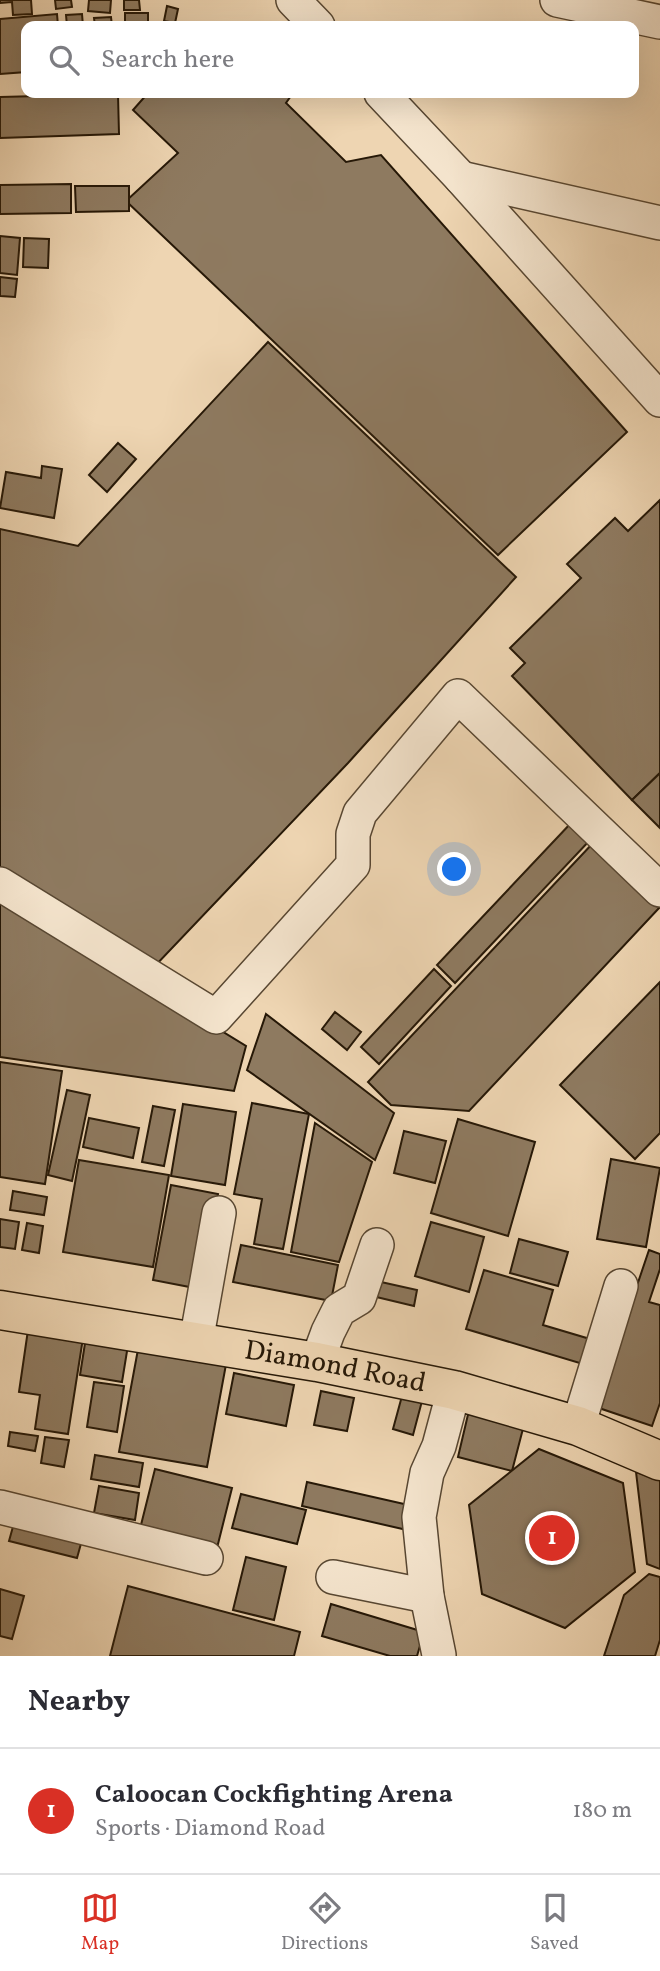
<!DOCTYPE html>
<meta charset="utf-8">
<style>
body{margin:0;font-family:Vollkorn,serif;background:#f2f2f3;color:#2b2b33}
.you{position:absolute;left:455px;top:870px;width:24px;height:24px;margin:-18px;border:5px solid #fff;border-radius:50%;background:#1a73e8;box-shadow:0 0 0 10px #1a73e833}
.badge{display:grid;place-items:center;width:46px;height:46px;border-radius:50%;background:#d93025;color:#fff;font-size:23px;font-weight:700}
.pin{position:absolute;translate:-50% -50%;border:4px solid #fff;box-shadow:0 2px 7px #0006}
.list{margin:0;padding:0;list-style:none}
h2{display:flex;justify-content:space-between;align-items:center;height:91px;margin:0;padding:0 28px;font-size:30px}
h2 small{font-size:23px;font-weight:400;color:#7c7c81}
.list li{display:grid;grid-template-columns:46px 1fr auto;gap:21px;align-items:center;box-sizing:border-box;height:126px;padding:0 28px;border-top:2px solid #e1e1e2}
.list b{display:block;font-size:26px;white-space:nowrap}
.list p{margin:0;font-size:23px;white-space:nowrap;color:#7c7c81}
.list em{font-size:23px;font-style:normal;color:#7c7c81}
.icon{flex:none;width:38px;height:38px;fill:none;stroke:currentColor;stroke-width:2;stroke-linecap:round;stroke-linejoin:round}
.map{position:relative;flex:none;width:660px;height:1656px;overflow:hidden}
.search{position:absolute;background:#fff;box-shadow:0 7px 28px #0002;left:21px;right:21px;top:21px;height:77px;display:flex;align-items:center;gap:18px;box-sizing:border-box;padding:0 24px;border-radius:14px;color:#7c7c81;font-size:26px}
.sheet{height:217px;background:#fff}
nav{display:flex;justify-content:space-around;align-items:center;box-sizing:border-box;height:98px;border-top:2px solid #e1e1e2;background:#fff;font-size:19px;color:#7c7c81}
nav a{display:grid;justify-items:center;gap:4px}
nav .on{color:#d93025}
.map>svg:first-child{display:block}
.building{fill:#8e7a60;stroke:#261807;stroke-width:2}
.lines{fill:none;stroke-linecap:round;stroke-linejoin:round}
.minor-casing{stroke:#584732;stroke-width:36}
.major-casing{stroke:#261807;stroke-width:41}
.minor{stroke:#f4e4cd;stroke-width:33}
.major{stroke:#eed5b2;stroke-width:38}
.labels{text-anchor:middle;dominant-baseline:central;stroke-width:5;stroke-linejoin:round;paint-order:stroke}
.street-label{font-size:28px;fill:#261807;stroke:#f4e4cd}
</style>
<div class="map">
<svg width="660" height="1656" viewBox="0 0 660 1656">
<rect width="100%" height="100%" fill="#eed5b2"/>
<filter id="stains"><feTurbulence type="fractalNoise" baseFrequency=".00286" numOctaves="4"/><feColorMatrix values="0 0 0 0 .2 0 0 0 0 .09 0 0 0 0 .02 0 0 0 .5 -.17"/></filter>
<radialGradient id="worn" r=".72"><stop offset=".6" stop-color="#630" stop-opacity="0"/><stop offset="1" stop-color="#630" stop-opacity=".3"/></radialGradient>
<g class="building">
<path d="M0,0H31L32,14L13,15L12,2L0,3Z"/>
<path d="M55,0H71L72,7L56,9Z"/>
<path d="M89,0H111L110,13L88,11Z"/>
<path d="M124,0H139L140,10H124Z"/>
<path d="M167,6L178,9L175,23L164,21Z"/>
<rect x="125" y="13" width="23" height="13"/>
<path d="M57,14L58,26H26V72L0,74V19Z"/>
<path d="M82,14L83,26H67L66,15Z"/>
<path d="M111,17L112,26H95L94,18Z"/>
<path d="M148,93H293L286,103L346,162L381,155L627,432L498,555L126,201L178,153L133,110Z"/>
<path d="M118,94L119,134L0,138V97Z"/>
<path d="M71,184V213L0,214V185Z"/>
<path d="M75,186H129V211L76,212Z"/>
<path d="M0,236L20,238L17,275L0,273Z"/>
<path d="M24,238L49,239L48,268L23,267Z"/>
<path d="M0,277L17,279L15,297L0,296Z"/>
<path d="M268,342L516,577L348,763L154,967L0,875V529L78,546Z"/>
<path d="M118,443L136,459L107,492L89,475Z"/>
<path d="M42,466L62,469L54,518L0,508L6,472L41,478Z"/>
<path d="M660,500V773L632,800L512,676L525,663L510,648L581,578L567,564L615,518L628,531Z"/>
<path d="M660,773V828L632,800Z"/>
<path d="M572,822L591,839L455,983L437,965Z"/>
<path d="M594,842L660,905V907L469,1111L391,1105L368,1082Z"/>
<path d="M0,895L246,1046L234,1091L0,1057Z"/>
<path d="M434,969L451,986L379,1064L361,1047Z"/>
<path d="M660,982V1133L635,1159L560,1085Z"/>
<path d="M335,1012L361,1032L347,1050L322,1029Z"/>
<path d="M266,1014L394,1113L375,1160L247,1070Z"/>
<path d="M0,1062L62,1071L45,1184L0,1177Z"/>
<path d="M67,1090L90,1095L72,1181L48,1175Z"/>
<path d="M252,1103L309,1114L283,1249L254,1244L262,1199L234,1194Z"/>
<path d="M183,1104L236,1112L225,1185L171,1176Z"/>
<path d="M153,1106L175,1110L164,1166L142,1162Z"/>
<path d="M89,1118L139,1128L133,1158L83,1147Z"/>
<path d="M458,1119L535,1142L508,1236L431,1213Z"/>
<path d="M315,1123L372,1162L339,1262L291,1252Z"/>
<path d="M404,1131L446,1141L435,1183L394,1173Z"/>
<path d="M611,1159L660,1168L646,1247L597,1239Z"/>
<path d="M79,1160L169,1175L153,1267L63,1252Z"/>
<path d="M171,1185L218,1194L200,1289L153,1280Z"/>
<path d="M13,1191L47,1197L44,1215L10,1210Z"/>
<path d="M0,1219L19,1222L15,1249L0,1247Z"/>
<path d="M431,1222L484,1237L469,1292L415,1276Z"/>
<path d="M27,1223L43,1226L39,1253L22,1250Z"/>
<path d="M519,1239L568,1252L558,1286L510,1273Z"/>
<path d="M241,1245L338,1265L331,1301L233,1282Z"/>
<path d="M649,1250L660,1254V1269L649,1302L660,1305V1403L652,1426L596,1407Z"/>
<path d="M484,1270L553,1290L543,1325L590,1339L583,1364L466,1329Z"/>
<path d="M372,1280L417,1290L414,1306L368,1295Z"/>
<path d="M28,1330L83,1338L68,1434L35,1429L40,1395L19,1392Z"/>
<path d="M86,1337L128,1345L122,1382L80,1375Z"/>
<path d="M139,1344L227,1359L207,1467L119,1452Z"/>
<path d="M234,1373L294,1385L286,1426L226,1414Z"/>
<path d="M94,1382L124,1386L117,1432L87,1427Z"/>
<path d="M321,1391L354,1398L347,1431L314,1425Z"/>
<path d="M402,1396L422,1401L413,1435L393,1429Z"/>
<path d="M470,1406L525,1421L512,1471L458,1457Z"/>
<path d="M10,1432L38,1436L35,1451L8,1446Z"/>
<path d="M45,1437L69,1440L64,1467L41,1463Z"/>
<path d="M539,1449L623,1483L635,1572L565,1628L482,1594L469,1505Z"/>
<path d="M95,1455L143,1463L139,1487L91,1479Z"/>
<path d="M155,1469L232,1488L215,1556L138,1537Z"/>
<path d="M636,1472L660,1480V1569L647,1564Z"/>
<path d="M307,1482L413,1506L407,1530L302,1506Z"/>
<path d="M99,1486L139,1493L135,1520L94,1513Z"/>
<path d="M241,1494L306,1510L297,1544L232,1528Z"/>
<path d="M14,1523L82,1540L77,1558L9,1541Z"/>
<path d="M246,1557L286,1567L274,1620L233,1610Z"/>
<path d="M649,1574L660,1577V1640L655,1656H604L624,1595Z"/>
<path d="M128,1586L300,1632L294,1656H110Z"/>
<path d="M0,1589L24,1596L12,1639L0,1636Z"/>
<path d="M331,1604L424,1632L417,1656H390L322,1636Z"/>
</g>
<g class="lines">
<g class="minor-casing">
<g id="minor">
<path d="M293,0L318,26"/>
<path d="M557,0L660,22"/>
<path d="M381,93L461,178L660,400"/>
<path d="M461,178L660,223"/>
<path d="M0,884L216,1017L353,865V834L360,813L458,696L660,890"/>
<path d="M196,1342L219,1213"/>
<path d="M317,1362L328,1332L339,1310L359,1298L377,1245"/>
<path d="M578,1426L621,1286"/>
<path d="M0,1507L206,1558"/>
<path d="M333,1577L427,1596"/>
<path d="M439,1655L427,1596L419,1517L427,1473L439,1446L454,1390"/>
</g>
</g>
<g class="major-casing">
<g id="major">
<path id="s1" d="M0,1310L317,1362L454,1390L578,1426L660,1461"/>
</g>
</g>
<use href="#minor" class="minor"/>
<use href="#major" class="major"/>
</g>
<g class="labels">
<g class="street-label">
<text stroke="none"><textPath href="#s1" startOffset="340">Diamond Road</textPath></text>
</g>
</g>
<rect width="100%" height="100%" filter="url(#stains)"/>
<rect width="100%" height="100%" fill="url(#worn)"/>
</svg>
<div class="you"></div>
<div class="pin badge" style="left:552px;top:1538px">1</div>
<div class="search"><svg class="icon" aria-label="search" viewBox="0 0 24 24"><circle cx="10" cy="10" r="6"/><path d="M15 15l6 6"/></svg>Search here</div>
</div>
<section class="sheet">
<h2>Nearby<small></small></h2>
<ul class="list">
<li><span class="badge">1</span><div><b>Caloocan Cockfighting Arena</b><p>Sports · Diamond Road</p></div><em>180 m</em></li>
</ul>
</section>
<nav>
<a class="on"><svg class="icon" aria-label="map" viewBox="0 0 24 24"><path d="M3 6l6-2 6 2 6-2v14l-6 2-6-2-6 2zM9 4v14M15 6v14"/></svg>Map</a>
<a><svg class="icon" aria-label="directions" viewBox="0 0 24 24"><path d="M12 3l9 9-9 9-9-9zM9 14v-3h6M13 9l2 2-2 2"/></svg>Directions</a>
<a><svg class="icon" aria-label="saved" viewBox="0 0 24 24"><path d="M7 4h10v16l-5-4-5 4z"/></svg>Saved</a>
</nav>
